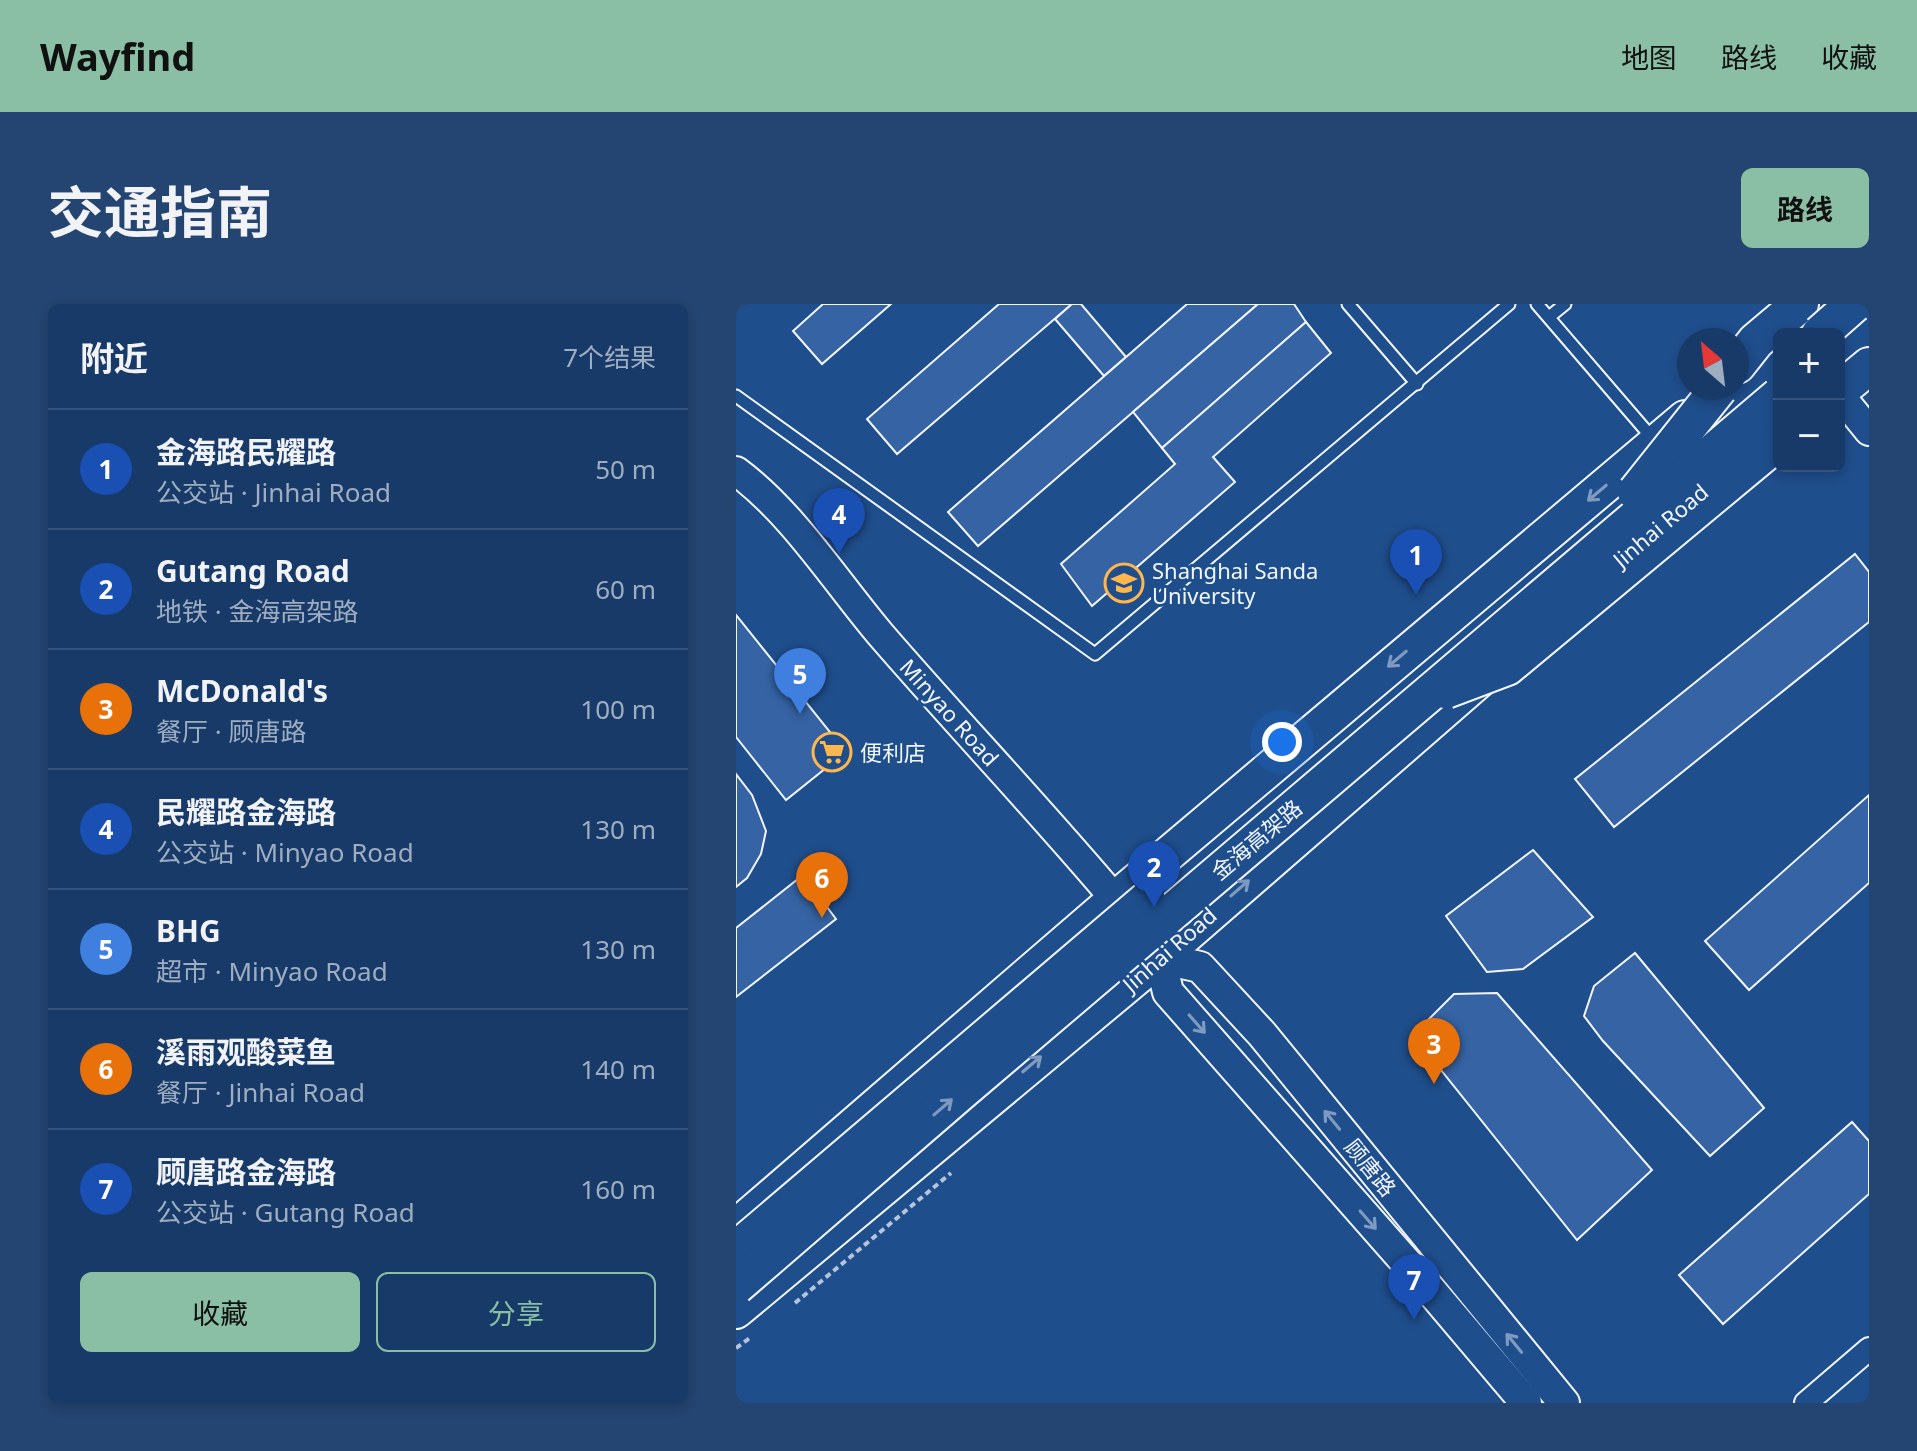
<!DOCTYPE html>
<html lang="zh">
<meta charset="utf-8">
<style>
body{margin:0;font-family:"Noto Sans","Noto Sans SC",sans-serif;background:#244571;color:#f1f3f6}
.controls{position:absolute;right:24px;top:24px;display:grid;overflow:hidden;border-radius:12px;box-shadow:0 4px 12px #0003}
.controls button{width:72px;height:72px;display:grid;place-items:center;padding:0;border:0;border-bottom:2px solid #36547d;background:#173a69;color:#f1f3f6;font:40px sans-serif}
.compass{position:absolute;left:941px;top:24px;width:72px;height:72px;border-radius:50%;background:#173a69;box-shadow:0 4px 12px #0003;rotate:332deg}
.you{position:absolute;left:546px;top:438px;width:28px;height:28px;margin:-20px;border:6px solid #fff;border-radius:50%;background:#1a73e8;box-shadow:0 0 0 12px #1a73e833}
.badge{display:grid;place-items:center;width:52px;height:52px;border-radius:50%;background:#8abfa5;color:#fff;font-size:26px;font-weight:700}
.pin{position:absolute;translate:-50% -66px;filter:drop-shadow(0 2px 4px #0008)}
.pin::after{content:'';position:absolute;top:42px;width:28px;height:24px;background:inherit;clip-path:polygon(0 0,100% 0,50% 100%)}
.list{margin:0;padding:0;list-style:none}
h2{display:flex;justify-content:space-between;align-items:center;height:104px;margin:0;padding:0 32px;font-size:34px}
h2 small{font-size:26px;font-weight:400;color:#9eadc0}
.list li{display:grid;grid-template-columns:52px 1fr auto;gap:24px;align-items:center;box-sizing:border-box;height:120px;padding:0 32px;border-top:2px solid #36547d}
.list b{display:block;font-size:30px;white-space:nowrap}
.list p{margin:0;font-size:26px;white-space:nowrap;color:#9eadc0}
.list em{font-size:26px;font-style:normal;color:#9eadc0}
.actions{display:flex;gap:16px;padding:24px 32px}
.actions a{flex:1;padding:18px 0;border:2px solid #8abfa5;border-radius:12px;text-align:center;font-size:28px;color:#8abfa5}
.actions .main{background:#8abfa5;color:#111}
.map{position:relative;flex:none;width:1133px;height:1099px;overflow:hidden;border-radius:12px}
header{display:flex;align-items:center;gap:48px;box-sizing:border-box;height:112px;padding:0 40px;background:#8abfa5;color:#111}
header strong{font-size:38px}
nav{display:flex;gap:44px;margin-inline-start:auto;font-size:28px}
.intro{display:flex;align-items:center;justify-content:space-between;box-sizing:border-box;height:192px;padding:0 48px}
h1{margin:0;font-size:56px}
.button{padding:20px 36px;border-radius:12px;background:#8abfa5;color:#111;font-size:28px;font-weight:700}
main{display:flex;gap:48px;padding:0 48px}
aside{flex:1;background:#173a69;border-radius:12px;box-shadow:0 4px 12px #0003}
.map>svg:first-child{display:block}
.building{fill:#3563a3;stroke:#f2f6ff;stroke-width:2}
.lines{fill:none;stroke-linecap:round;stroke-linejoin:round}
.service-casing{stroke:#f2f6ff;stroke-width:15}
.minor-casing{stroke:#f2f6ff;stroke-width:26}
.tertiary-casing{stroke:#f2f6ff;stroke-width:32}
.secondary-casing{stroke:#f2f6ff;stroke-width:34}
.primary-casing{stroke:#f2f6ff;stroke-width:38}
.trunk-casing{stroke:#f2f6ff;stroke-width:40}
.path{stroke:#b3c4dc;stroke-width:4;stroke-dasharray:6 4;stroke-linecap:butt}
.service{stroke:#1f4e8c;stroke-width:11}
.minor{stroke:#1f4e8c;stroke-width:22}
.tertiary{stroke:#1f4e8c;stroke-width:28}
.secondary{stroke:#1f4e8c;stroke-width:30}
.primary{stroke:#1f4e8c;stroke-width:34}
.trunk{stroke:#1f4e8c;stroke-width:36}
.trunk-bridge-casing{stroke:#f2f6ff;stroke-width:40;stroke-linecap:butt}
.trunk-bridge{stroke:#1f4e8c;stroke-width:36}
.oneway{stroke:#7e9ac0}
.labels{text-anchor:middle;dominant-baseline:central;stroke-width:6;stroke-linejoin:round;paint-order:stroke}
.street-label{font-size:22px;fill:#f2f6ff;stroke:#1f4e8c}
.poi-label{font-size:22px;fill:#f2f6ff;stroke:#1f4e8c;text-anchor:start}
</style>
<header>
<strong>Wayfind</strong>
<nav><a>地图</a><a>路线</a><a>收藏</a></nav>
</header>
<div class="intro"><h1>交通指南</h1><a class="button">路线</a></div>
<main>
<aside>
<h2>附近<small>7个结果</small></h2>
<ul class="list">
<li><span class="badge" style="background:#1a4fb4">1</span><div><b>金海路民耀路</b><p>公交站 · Jinhai Road</p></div><em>50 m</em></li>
<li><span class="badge" style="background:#1a4fb4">2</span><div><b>Gutang Road</b><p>地铁 · 金海高架路</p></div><em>60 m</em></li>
<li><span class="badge" style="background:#e8710a">3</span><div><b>McDonald's</b><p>餐厅 · 顾唐路</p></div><em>100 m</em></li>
<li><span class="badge" style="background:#1a4fb4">4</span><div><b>民耀路金海路</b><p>公交站 · Minyao Road</p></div><em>130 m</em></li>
<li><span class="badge" style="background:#3f7fe0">5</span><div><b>BHG</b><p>超市 · Minyao Road</p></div><em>130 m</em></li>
<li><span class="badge" style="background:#e8710a">6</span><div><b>溪雨观酸菜鱼</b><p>餐厅 · Jinhai Road</p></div><em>140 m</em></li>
<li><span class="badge" style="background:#1a4fb4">7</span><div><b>顾唐路金海路</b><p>公交站 · Gutang Road</p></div><em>160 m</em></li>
</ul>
<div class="actions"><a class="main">收藏</a><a>分享</a></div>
</aside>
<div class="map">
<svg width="1133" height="1099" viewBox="0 0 1133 1099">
<rect width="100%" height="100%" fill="#1f4e8c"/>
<g class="building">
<path d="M87,0H155L86,60L57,27Z"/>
<path d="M263,0H336L161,150L131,115Z"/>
<path d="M336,0H345L390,53L368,72L319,15Z"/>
<path d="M451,0H522L242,242L212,208Z"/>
<path d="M522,0H558L570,18L426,144L397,108Z"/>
<path d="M570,18L595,49L477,153L499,178L356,302L325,260L439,160L426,144Z"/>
<path d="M1119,250L1133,268V318L878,523L839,475Z"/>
<path d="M0,311L110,448L50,496L0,433Z"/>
<path d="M0,470L16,491L30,527L25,550L11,574L0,583Z"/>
<path d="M1133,491V579L1013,686L969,637Z"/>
<path d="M797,546L857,613L787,665L751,668L710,612Z"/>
<path d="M67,571L100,615L0,693V624Z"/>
<path d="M899,649L1028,804L974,852L867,737L848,712L858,682Z"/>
<path d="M761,689L916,866L841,936L677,731L718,690Z"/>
<path d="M1116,818L1133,837V890L987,1020L943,971Z"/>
</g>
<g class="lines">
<g class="service-casing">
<g id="service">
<path d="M612,0L681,80"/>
<path d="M801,0L918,136"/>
<path d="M813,13L829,0"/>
<path d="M0,92L359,350L773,0"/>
</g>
</g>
<g class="minor-casing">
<path id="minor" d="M1070,1099L1133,1045"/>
</g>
<g class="tertiary-casing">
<g id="tertiary">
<path d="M1103,90L1133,127"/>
<path d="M0,167C56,208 100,278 145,331C222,420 303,505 379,595"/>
</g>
</g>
<g class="secondary-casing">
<g id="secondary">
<path d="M410,636L424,654L432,688L697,989L790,1099"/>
<path d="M424,654L464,663L526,730L828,1099"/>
</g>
</g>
<g class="primary-casing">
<g id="primary">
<path d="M3,920L379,595L949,114"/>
<path d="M0,1007L424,654L748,372"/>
</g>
</g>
<g class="trunk-casing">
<g id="trunk">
<path d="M1001,61L1020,37L1064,0"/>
<path d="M1103,87L1133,62"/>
</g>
</g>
<g class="path">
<path d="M59,999L215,869"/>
<path d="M0,1044L14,1034"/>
</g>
<use href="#service" class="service"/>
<use href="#minor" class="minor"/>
<use href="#tertiary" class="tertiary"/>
<use href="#secondary" class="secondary"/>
<use href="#primary" class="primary"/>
<use href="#trunk" class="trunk"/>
<g class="trunk-bridge-casing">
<g id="trunk-bridge">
<path d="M1084,30L1118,0"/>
<path d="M900,188L983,84"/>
<path d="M710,386L771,363L1043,137"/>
<path d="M0,946L411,596"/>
<path d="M0,982L227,786L1043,92"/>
</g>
</g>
<use href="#trunk-bridge" class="trunk-bridge"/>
</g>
<defs><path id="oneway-shaft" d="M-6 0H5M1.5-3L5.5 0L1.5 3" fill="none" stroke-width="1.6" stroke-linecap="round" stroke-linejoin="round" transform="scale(2)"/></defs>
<g class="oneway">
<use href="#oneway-shaft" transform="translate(861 189) rotate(140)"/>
<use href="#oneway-shaft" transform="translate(661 355) rotate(140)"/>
<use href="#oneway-shaft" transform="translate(504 584) rotate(-41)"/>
<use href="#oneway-shaft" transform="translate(461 720) rotate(49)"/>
<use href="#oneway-shaft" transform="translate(296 760) rotate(-40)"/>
<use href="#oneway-shaft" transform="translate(207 803) rotate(-41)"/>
<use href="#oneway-shaft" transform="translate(596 816) rotate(-129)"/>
<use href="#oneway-shaft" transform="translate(632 916) rotate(49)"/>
<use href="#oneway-shaft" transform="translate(778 1039) rotate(-129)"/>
</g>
<defs>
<g id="university-ring" transform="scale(2)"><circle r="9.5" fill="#1f4e8c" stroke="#ffb74d" stroke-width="1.5"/><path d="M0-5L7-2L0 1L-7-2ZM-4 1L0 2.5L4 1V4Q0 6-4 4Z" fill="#ffb74d"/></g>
<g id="supermarket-ring" transform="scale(2)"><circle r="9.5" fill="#1f4e8c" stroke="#ffb74d" stroke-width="1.5"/><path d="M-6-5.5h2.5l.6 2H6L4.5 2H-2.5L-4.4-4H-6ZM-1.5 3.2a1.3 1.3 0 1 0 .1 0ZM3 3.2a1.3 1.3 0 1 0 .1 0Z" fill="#ffb74d"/></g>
</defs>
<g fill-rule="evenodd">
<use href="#university-ring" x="388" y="279"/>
<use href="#supermarket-ring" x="96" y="448"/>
</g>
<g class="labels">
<g class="street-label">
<text transform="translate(924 221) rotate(-40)">Jinhai Road</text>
<text transform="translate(214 408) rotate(48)">Minyao Road</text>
<text transform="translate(520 535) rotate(-40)">金海高架路</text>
<text transform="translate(433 645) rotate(-41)">Jinhai Road</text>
<text transform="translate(635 863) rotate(51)">顾唐路</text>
</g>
<g class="poi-label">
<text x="416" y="266">Shanghai Sanda<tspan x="416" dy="25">University</tspan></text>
<text x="124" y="448">便利店</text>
</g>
</g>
</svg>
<div class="controls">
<button>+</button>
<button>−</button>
</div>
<svg class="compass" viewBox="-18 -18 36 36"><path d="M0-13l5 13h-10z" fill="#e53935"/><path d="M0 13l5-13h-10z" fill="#9eadc0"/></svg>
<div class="you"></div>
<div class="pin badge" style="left:680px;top:291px;background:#1a4fb4">1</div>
<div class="pin badge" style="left:418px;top:603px;background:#1a4fb4">2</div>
<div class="pin badge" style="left:698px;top:780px;background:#e8710a">3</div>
<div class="pin badge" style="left:103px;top:250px;background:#1a4fb4">4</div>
<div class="pin badge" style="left:64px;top:410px;background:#3f7fe0">5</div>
<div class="pin badge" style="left:86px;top:614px;background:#e8710a">6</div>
<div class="pin badge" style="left:678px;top:1016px;background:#1a4fb4">7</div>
</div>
</main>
